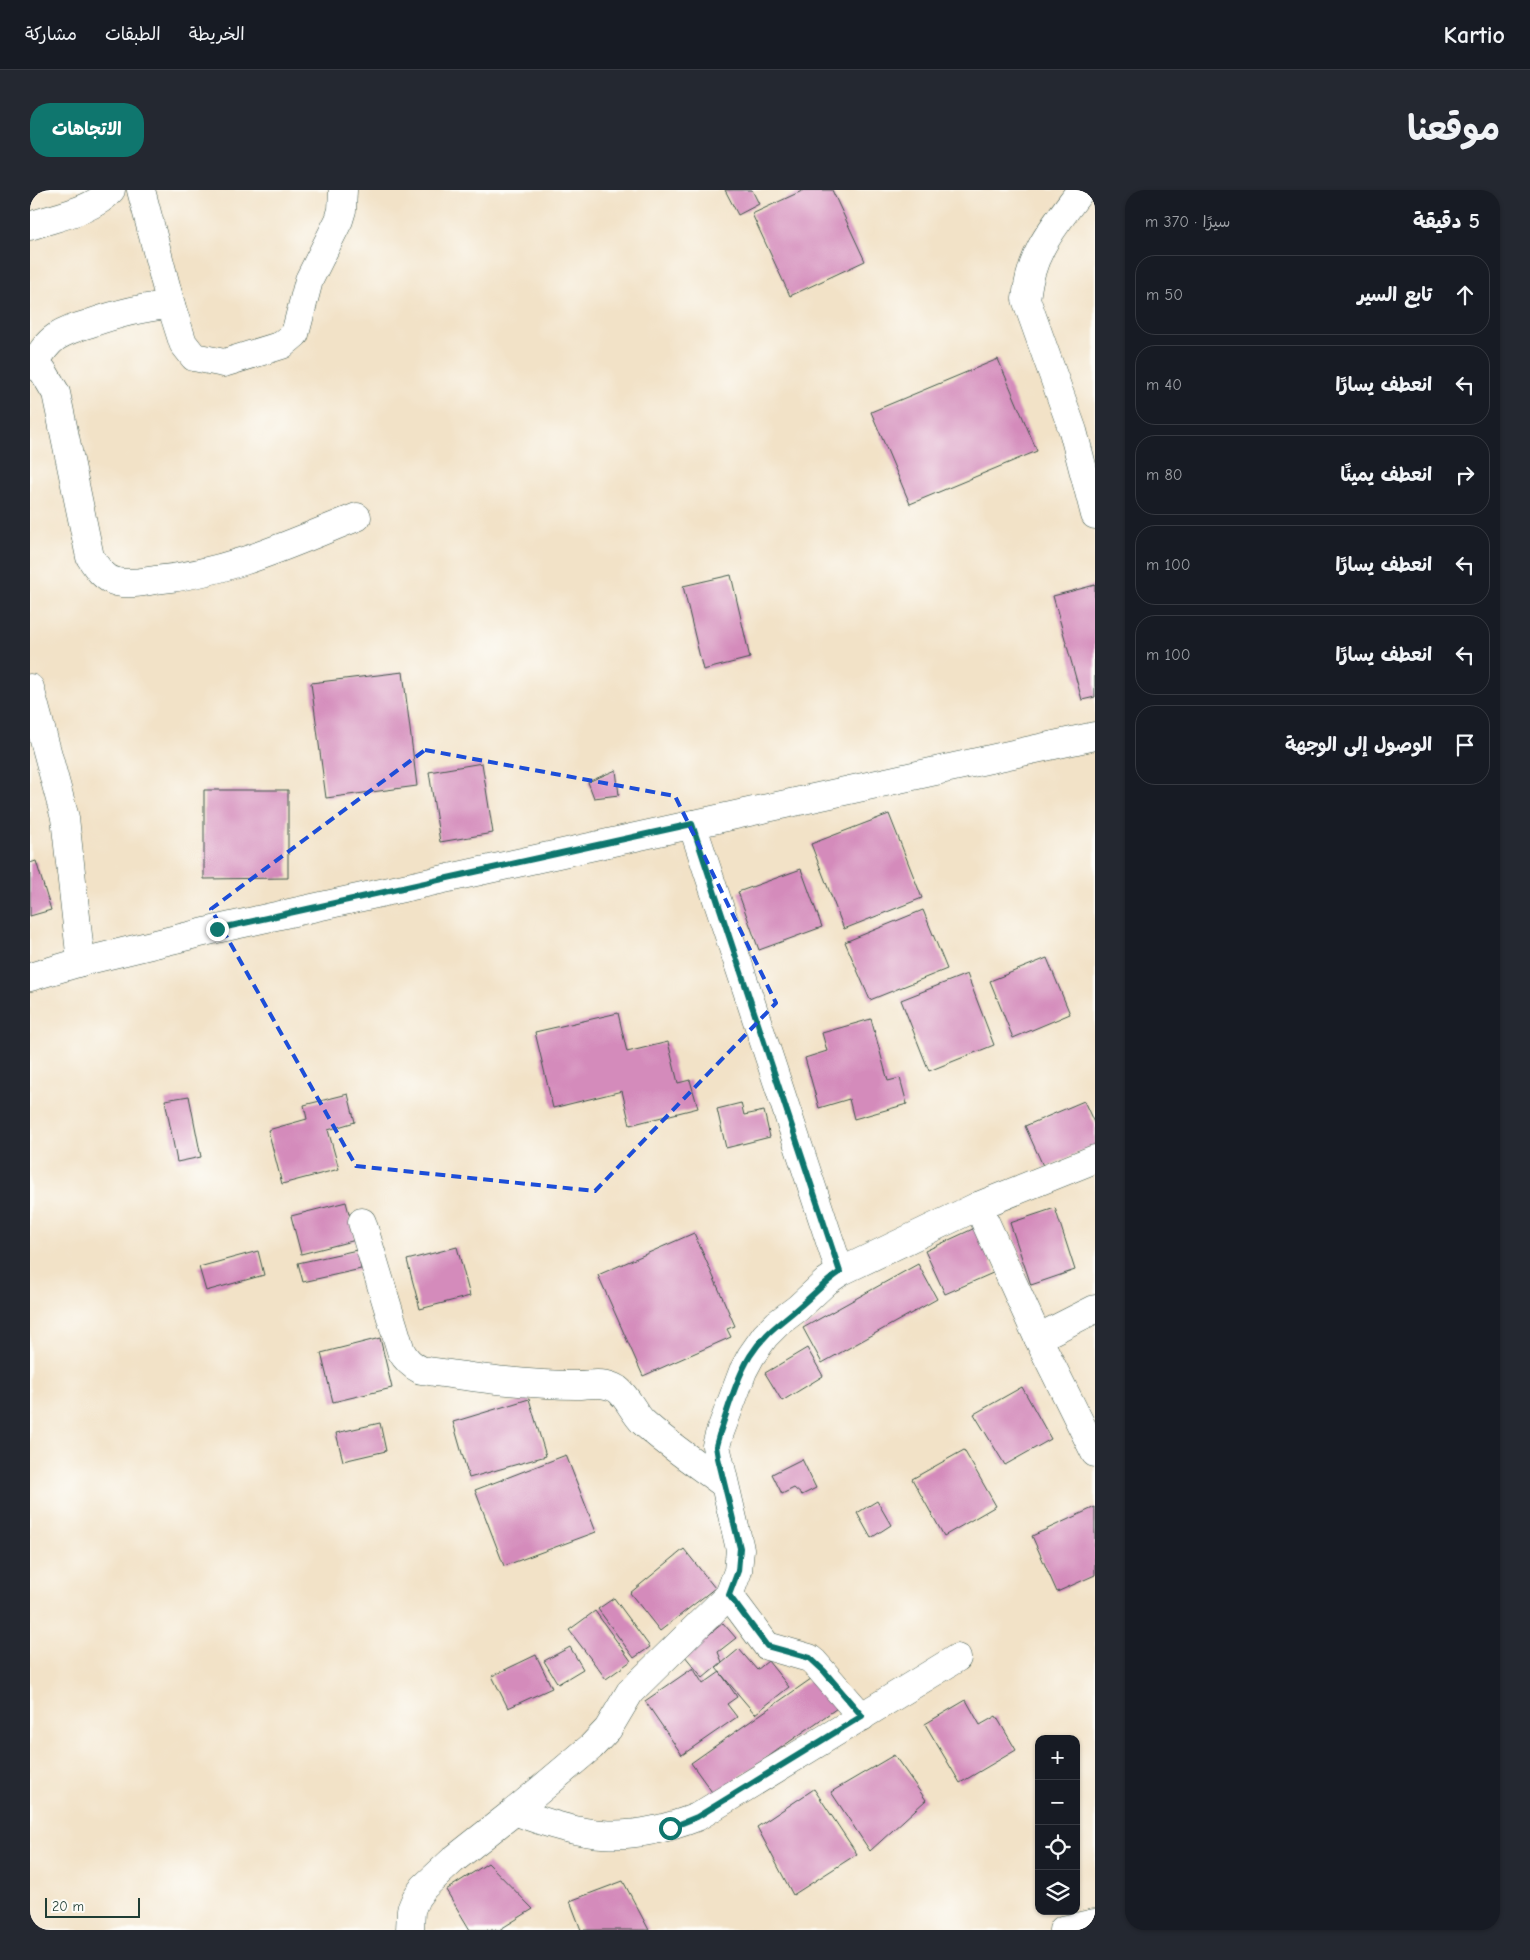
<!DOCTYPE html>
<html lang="ar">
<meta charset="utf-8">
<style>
body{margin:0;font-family:"Comic Neue","Playpen Sans Arabic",sans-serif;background:#242831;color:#f1f3f6;direction:rtl}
.controls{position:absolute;right:15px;bottom:15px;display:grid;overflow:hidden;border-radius:10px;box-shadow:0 1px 4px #0004}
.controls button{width:45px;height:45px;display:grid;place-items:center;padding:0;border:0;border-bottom:1px solid #363941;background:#171b24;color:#f1f3f6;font:25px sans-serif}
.scale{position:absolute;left:15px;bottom:12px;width:95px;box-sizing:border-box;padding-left:5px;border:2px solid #1f3d34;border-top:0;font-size:14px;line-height:18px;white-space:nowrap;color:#1f3d34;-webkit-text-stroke:4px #fdfcf7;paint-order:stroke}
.stop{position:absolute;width:15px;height:15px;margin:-11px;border:4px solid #0f766e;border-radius:50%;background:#fff}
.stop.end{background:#0f766e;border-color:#fff;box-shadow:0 1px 5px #0008}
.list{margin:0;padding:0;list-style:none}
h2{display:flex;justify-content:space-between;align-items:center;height:65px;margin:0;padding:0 20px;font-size:21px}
h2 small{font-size:16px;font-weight:400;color:#9ea1a6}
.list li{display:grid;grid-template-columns:32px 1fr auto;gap:15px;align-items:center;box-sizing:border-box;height:80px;margin:0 10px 10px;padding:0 10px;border:1px solid #363941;border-radius:20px}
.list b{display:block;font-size:19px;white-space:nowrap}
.list em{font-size:16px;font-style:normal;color:#9ea1a6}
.icon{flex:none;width:28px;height:28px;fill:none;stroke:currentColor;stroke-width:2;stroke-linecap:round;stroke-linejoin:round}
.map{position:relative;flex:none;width:1065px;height:1740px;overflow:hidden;direction:ltr;border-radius:20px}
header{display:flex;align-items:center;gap:30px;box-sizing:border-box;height:70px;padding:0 25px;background:#171b24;border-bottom:1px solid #363941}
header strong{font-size:24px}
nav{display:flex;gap:28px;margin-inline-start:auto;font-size:18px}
.intro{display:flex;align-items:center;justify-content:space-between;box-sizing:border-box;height:120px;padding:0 30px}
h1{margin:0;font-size:35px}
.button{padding:12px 22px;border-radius:20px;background:#0f766e;color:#fff;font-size:18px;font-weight:700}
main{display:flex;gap:30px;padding:0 30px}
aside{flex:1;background:#171b24;border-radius:20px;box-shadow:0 1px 4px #0004}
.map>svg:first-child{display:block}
.building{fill:#d48bbb}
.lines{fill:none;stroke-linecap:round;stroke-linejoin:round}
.minor-casing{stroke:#3f564a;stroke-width:29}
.tertiary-casing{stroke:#3f564a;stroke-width:29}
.minor{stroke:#fff;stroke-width:28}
.tertiary{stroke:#fff;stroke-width:28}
.route{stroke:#0f766e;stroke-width:6}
.marked{fill:none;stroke:#1d4ed8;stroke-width:4;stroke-dasharray:10 6;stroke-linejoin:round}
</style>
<header>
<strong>Kartio</strong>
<nav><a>الخريطة</a><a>الطبقات</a><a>مشاركة</a></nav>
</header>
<div class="intro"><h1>موقعنا</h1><a class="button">الاتجاهات</a></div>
<main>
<aside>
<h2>5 دقيقة<small>سيرًا · 370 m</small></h2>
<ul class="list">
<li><svg class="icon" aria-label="ahead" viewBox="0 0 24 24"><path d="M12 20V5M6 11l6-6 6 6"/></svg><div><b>تابع السير</b></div><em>50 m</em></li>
<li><svg class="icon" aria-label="left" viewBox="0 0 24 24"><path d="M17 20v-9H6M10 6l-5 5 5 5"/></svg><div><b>انعطف يسارًا</b></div><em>40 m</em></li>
<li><svg class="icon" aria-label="right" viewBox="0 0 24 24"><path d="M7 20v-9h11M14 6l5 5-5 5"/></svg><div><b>انعطف يمينًا</b></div><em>80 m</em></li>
<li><svg class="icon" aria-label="left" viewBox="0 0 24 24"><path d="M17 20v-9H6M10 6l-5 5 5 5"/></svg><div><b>انعطف يسارًا</b></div><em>100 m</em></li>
<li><svg class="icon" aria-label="left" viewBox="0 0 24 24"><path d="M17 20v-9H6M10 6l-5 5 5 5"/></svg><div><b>انعطف يسارًا</b></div><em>100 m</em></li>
<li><svg class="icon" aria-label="arrive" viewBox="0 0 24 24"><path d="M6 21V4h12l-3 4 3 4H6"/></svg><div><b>الوصول إلى الوجهة</b></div></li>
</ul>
</aside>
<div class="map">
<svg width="1065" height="1740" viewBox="0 0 1065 1740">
<rect width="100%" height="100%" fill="#fdfcf7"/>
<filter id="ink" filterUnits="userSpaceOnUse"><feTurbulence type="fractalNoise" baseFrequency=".02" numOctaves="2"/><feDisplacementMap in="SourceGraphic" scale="10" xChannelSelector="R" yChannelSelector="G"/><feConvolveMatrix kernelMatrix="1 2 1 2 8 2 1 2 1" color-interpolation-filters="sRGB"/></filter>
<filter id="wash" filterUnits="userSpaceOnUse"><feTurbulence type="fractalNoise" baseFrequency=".0096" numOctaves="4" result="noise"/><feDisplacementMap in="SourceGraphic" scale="20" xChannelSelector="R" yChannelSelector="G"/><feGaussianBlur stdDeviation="1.12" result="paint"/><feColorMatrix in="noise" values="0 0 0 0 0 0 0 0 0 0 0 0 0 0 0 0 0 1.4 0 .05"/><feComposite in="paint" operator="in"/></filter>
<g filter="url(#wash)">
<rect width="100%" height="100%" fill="#f2e2c7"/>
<g id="blocks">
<g class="building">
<path d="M695,0H722L729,14L708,25Z"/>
<path d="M774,0H802L835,71L760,106L722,24Z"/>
<path d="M968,169L1007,261L880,314L841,222Z"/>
<path d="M701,385L720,468L673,480L653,396Z"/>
<path d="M1065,395V507L1052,510L1023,406Z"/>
<path d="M373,482L387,596L296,608L281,493Z"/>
<path d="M452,573L463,643L410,652L399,582Z"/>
<path d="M586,580L589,605L564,608L558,592Z"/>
<path d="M174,600H258V688L174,689Z"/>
<path d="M859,624L892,708L814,739L781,654Z"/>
<path d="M6,671L21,720L0,726V673Z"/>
<path d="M771,679L792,737L729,760L708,702Z"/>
<path d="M893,720L917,779L840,810L815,752Z"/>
<path d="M1017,768L1040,824L983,848L960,791Z"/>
<path d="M937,784L964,855L899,881L871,810Z"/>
<path d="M588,823L597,862L638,852L648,893L660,890L668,918L600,935L592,901L523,918L505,842Z"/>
<path d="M841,829L858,891L870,888L877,914L824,929L819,909L789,918L775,868L797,861L792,843Z"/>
<path d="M318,904L325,932L298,940L309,979L252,994L238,940L277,929L274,915Z"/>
<path d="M159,906L171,967L147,972L135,910Z"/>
<path d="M1054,911L1065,935V955L1014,978L995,936Z"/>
<path d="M711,913L714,925L734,921L740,947L696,958L687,919Z"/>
<path d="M316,1012L326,1050L271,1064L261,1026Z"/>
<path d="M1025,1018L1045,1080L1001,1095L980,1033Z"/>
<path d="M945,1038L965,1082L915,1104L895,1061Z"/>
<path d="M664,1043L705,1136L697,1139L701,1147L613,1186L568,1085Z"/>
<path d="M427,1057L440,1106L390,1119L377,1070Z"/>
<path d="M327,1060L331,1079L273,1092L268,1073Z"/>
<path d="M228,1061L234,1085L176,1101L169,1077Z"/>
<path d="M888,1074L907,1109L792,1173L773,1138Z"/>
<path d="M350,1148L362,1198L303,1212L291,1163Z"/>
<path d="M777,1158L793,1186L752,1211L735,1183Z"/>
<path d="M992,1197L1021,1249L975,1275L944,1224Z"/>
<path d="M499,1209L516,1266L439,1288L423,1232Z"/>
<path d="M350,1233L356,1261L313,1271L306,1243Z"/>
<path d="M934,1260L966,1316L914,1346L882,1289Z"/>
<path d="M536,1265L566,1342L474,1376L445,1300Z"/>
<path d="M772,1269L786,1298L772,1305L764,1298L752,1304L742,1284Z"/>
<path d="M847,1311L861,1335L841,1348L827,1323Z"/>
<path d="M1065,1317V1385L1027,1402L1002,1346Z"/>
<path d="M654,1359L685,1398L630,1441L600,1403Z"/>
<path d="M584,1408L620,1457L604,1468L568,1419Z"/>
<path d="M565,1421L601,1471L576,1489L539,1440Z"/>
<path d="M693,1433L706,1448L688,1462L692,1472L673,1488L654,1465Z"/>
<path d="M540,1457L553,1479L528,1494L514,1471Z"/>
<path d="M709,1459L727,1480L738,1471L759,1497L725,1524L686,1478Z"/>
<path d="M506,1465L522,1498L478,1518L462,1486Z"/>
<path d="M663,1478L673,1494L690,1482L707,1507L697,1514L707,1527L652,1565L615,1511Z"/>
<path d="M788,1484L810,1516L684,1605L661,1573Z"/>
<path d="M936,1510L950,1535L966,1526L986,1560L930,1593L895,1534Z"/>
<path d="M864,1565L896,1610L840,1661L801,1602Z"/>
<path d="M784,1599L827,1664L763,1705L727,1637Z"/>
<path d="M458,1673L503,1719L469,1740H440L416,1700Z"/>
<path d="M593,1691L619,1740H551L540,1711Z"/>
</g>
</g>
</g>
<g filter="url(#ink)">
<use href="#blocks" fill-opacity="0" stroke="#3f564a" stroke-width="1"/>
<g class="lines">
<g class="minor-casing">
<g id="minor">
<path d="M111,0L141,115"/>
<path d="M1051,0C1023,38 1001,61 996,109L1043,241L1065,325"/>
<path d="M0,36C24,27 64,21 81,0"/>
<path d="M0,172L13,181L26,203L60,367C67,378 74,389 87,392C99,395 113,392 125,390C199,383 259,354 327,327"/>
<path d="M4,174C10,164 16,154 26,147C36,141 47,137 58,134C86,124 111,117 141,115L153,153L164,167L194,173L252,155L265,144L279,90L309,30L312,20L313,0"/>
<path d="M0,498L35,628L51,772"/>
<path d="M662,634L810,1082"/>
<path d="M948,1016L1008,1148L1065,1263"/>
<path d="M332,1032L371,1161C376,1170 381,1175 391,1180C442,1187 494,1195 546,1195C560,1195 574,1191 587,1199C598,1207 603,1222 613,1232C638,1255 667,1274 694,1294"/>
<path d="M1008,1148L1065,1119"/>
<path d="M699,1405L737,1456L779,1468L784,1472L832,1527"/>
<path d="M485,1621C552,1648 598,1654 667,1627L927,1468"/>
<path d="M380,1740L381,1720L386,1708L394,1697L423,1670L485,1621L561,1557L578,1539L600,1502L699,1405L708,1381L710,1359L686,1256L689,1245L713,1181L721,1166L735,1146L748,1133L768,1118L797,1091L810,1082L948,1016L1065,969"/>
<path d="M1033,1740L1065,1733"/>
</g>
</g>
<g class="tertiary-casing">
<path id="tertiary" d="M0,787L51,772L187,739L1065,546"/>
</g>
<use href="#minor" class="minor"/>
<use href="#tertiary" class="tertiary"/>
</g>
</g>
<g class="lines" filter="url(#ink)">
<path class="route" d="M187,739L662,634L810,1082C795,1092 783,1105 769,1117C750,1134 735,1142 720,1166C706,1189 698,1220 689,1245L686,1256L688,1268L710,1358L708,1381L699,1405L737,1456L780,1468L794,1481L832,1526L667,1627L640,1638"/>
</g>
<path class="marked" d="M395,560L645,606L746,813L565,1001L326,976L181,719Z"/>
</svg>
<div class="controls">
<button>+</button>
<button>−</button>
<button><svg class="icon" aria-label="locate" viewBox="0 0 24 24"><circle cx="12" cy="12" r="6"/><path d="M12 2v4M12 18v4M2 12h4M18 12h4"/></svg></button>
<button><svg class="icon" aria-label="layers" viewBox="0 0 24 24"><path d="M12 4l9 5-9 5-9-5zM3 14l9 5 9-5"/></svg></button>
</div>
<div class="scale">20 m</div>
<div class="stop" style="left:640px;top:1638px"></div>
<div class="stop end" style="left:187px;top:739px"></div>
</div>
</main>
